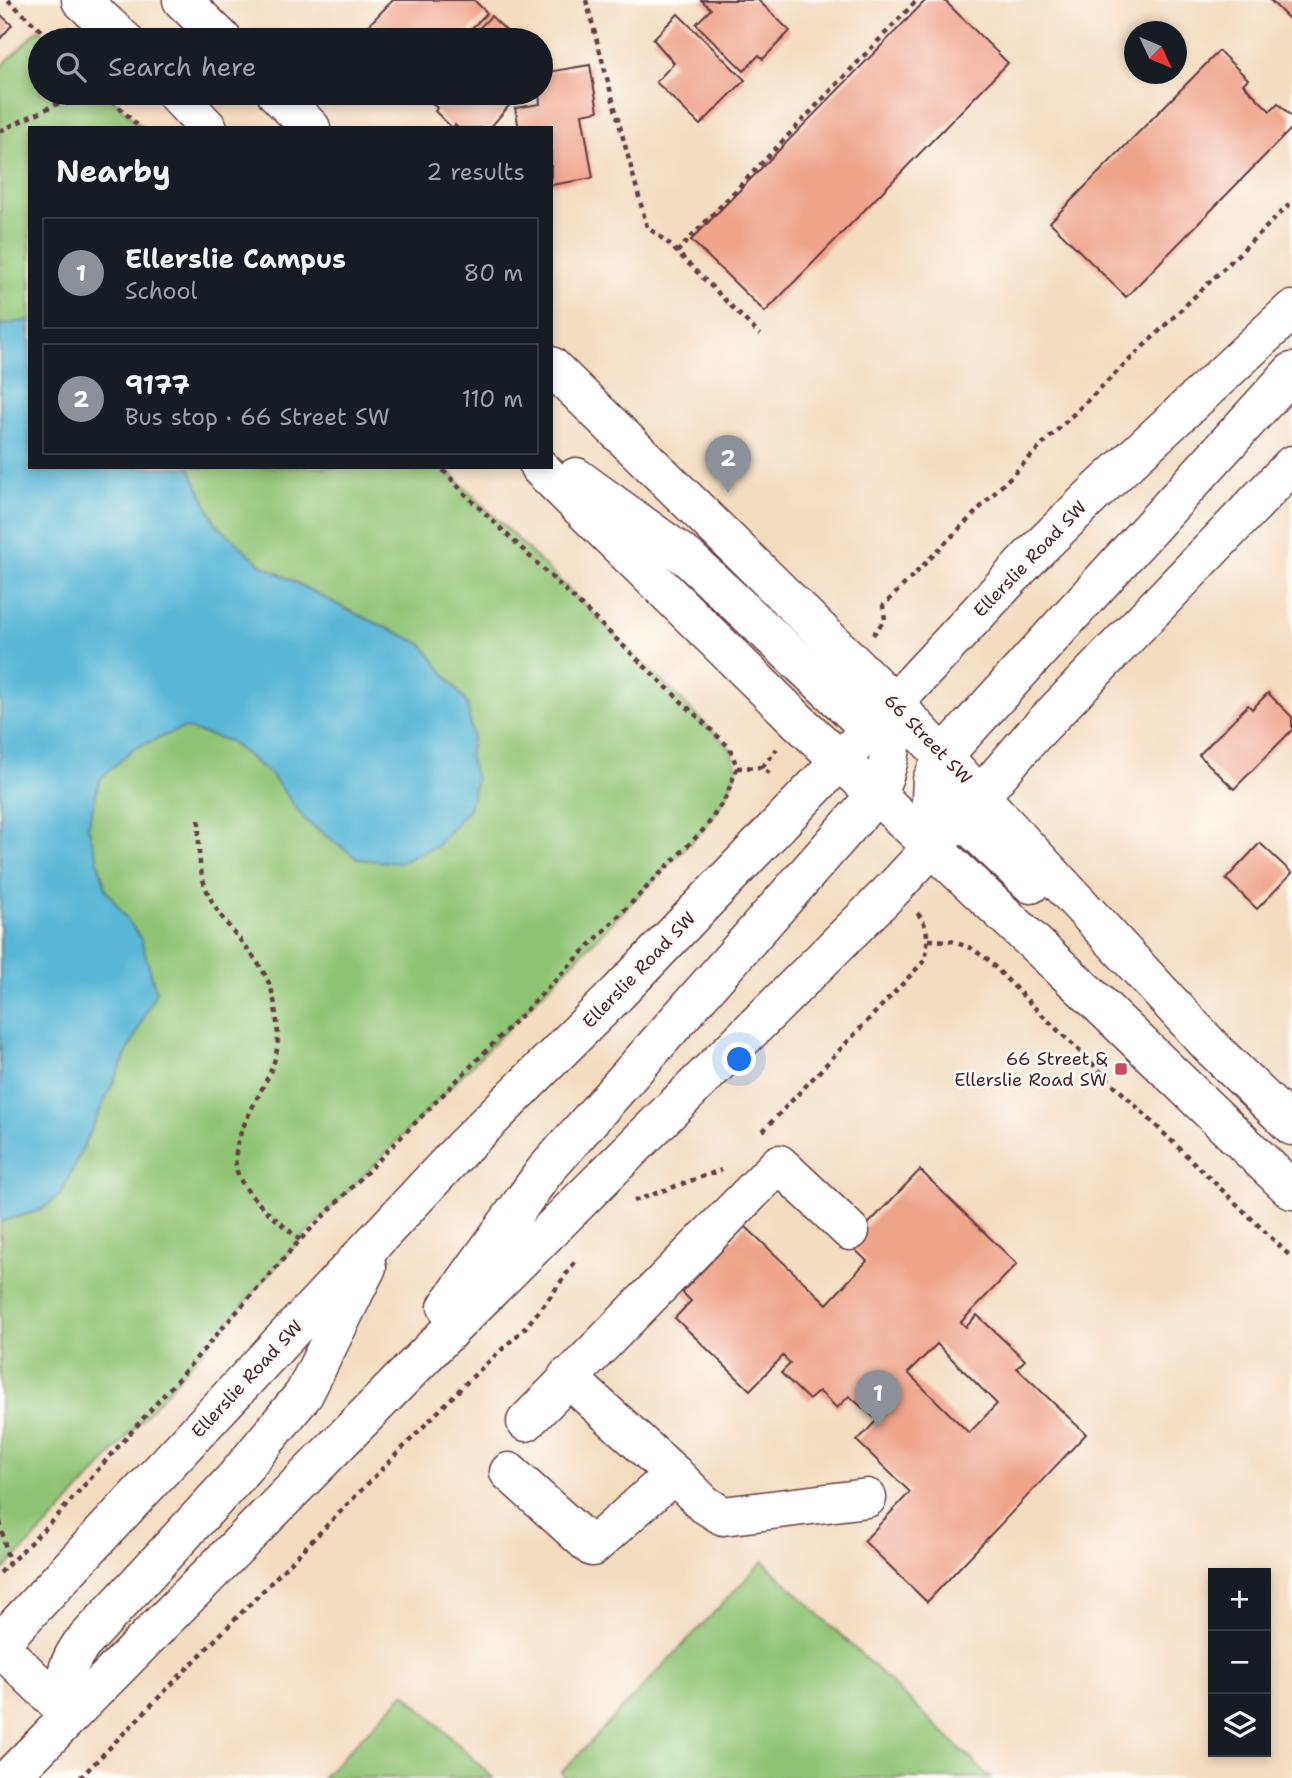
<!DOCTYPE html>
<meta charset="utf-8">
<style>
body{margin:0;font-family:"Shantell Sans",sans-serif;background:#242831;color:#f1f3f6}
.controls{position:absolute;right:21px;bottom:21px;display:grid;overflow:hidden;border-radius:0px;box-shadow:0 4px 10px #0003}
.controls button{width:63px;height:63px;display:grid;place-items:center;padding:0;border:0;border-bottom:2px solid #363941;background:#171b24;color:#f1f3f6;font:35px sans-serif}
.compass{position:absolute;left:1124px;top:21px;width:63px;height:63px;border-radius:50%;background:#171b24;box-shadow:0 4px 10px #0003;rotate:134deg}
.you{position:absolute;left:740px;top:1060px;width:24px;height:24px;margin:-18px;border:5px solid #fff;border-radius:50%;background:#1a73e8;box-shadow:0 0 0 10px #1a73e833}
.badge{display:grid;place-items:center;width:46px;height:46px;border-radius:50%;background:#8c9099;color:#fff;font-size:23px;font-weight:700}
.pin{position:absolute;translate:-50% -58px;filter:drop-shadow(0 2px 4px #0008)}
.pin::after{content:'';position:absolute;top:37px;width:24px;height:21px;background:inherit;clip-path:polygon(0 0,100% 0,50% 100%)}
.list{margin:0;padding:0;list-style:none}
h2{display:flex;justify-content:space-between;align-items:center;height:91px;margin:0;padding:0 28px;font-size:30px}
h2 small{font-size:23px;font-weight:400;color:#9ea1a6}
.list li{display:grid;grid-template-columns:46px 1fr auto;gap:21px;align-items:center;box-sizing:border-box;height:112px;margin:0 14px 14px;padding:0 14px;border:2px solid #363941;border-radius:0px}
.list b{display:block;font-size:26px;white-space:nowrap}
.list p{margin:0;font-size:23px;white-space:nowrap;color:#9ea1a6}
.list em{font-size:23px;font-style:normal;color:#9ea1a6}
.icon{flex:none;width:38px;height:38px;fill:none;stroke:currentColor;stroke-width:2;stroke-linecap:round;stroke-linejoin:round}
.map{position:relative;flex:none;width:1292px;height:1778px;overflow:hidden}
.search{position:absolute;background:#171b24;box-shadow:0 4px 10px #0003;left:28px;top:28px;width:525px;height:77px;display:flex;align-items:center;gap:18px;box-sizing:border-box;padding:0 24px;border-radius:38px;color:#9ea1a6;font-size:26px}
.panel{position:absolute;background:#171b24;box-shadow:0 4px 10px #0003;left:28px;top:126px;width:525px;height:343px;border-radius:0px}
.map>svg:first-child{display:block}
.green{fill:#90c475;stroke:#6d7250;stroke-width:2}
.water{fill:#58b7d6;stroke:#516b80;stroke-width:2}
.building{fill:#efa48c;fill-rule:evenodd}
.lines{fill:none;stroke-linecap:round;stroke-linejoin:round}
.minor-casing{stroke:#643b41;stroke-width:41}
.major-casing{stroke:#643b41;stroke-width:41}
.path{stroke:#643b41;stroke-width:4.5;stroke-dasharray:5 5;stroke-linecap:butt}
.minor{stroke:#fff;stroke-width:38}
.major{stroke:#fff;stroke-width:38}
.poi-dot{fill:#d1495b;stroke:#fdfcf7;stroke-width:2.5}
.labels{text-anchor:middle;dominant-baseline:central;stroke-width:5;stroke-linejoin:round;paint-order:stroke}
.street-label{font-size:18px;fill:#4a1f2b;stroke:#fdfcf7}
.poi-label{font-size:18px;fill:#4a1f2b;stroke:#fdfcf7;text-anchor:end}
</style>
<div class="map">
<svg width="1292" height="1778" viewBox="0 0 1292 1778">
<rect width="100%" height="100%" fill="#fdfcf7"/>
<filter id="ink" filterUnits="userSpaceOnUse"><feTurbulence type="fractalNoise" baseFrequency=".0143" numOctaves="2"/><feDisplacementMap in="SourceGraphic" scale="14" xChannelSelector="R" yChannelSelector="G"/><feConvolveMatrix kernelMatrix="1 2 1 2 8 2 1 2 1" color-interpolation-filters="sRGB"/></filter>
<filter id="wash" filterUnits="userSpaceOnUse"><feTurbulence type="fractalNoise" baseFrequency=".00686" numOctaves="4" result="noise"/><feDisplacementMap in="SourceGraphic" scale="28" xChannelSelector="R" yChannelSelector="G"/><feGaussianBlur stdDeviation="1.57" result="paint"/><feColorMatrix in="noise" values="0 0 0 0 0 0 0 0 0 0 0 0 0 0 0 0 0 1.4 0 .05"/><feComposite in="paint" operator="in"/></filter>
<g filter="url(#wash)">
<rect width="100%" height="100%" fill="#f4dcc0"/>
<g class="green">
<path d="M39,29L51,40H40V93H106L143,128H30V467H444L730,748L737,768L726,797L706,827L300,1240L59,1514L0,1573V68Z"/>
<path d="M763,1561L991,1778H566L561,1773Z"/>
<path d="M405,1693L493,1778H322Z"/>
</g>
<path class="water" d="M30,320V467H189L216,524L262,565L350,611L422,644L467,703L472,736L469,756L476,780L469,808L437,846L399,863L358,859L306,821L272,776L229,741L184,728L134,748L100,779L88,826L106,889L141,939L156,991L61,1194L41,1210L0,1222V325Z"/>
<g id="blocks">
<g class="building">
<path d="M393,0H474L487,13L460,40H362L358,36Z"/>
<path d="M701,0H758L790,31L763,59L759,55L744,71L696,24L711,9Z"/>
<path d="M926,0H944L1008,63L765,312L691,240Z"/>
<path d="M1270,0H1292V22Z"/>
<path d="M0,14L12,25L0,39Z"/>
<path d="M678,14L745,80L700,125L656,82L674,63L653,39Z"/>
<path d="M491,16L516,40H468Z"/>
<path d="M1219,51L1248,79L1243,84L1270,111L1278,103L1292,117V128L1126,297L1050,222Z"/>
<path d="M590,65L598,111L582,114L593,178L551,185V128H519L515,108L540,104L539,93H541V73Z"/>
<path d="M422,93H520L490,128H458L455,125L452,128L435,111L437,108Z"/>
<path d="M1268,693L1292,717V730L1234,789L1199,755L1248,705L1252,709Z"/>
<path d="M1260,843L1292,873L1257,909L1226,879Z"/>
<path d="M920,1170L1017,1264L961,1322L966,1327L977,1315L1025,1360L1017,1368L1086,1434L927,1602L864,1541L910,1492L857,1441L877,1420L849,1396L837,1408L819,1391L809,1400L781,1373L790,1364L783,1356L750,1390L675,1318L691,1301L682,1292L745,1226L827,1304L867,1261L849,1244ZM937,1344L997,1404L969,1433L908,1373Z"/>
</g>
</g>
</g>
<g filter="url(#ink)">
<use href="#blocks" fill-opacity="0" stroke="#643b41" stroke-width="2"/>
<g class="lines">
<g class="minor-casing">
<g id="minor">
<path d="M526,1422L779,1164L850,1231"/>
<path d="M509,1472L592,1547L674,1474L567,1377"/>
<path d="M674,1474L704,1504L723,1516L867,1498"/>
</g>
</g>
<g class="major-casing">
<g id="major">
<path d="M81,0L124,40"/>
<path d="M182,0L223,40"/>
<path d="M175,93L208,128"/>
<path d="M276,93L311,128"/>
<path d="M551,366L894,703L1214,1050L1292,1126"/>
<path d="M539,467L799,722L1094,999L1292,1190"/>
<path d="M576,477L688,558L888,746"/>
<path d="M939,804L960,817L1031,884"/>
<path d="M933,846L931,799L932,780L944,755L1292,372"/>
<path d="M447,1307L544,1172L876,795C892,762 893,739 894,703"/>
<path d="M0,1643L463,1147L618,993L871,728L1031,556L1096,492L1292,310"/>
<path d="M0,1647L70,1715"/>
<path d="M70,1715C64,1685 62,1672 80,1646L235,1478L304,1394L367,1267"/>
<path d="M9,1778L463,1317L892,890L981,795L1032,736L1292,465"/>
</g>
</g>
<g class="path">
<path d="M8,0L51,40"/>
<path d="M586,0L647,227L667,242L760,335"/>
<path d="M105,93L140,128"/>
<path d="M0,131L80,93"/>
<path d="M677,252L917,0"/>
<path d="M873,635L885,619L883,606L1047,440L1292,202"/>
<path d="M762,767L777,749"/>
<path d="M737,768L762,767L773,777"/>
<path d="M199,820C199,845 197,869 208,893C226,935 270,959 275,1007C278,1027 280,1045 273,1065C262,1096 222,1146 240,1179C253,1203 280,1222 300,1240"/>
<path d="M929,940L951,941L971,948L987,959L1032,1005L1292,1258"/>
<path d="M763,1131L925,960C928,944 930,926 917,913"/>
<path d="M634,1201L721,1170"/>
<path d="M0,1522L9,1564"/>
<path d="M0,1573L59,1514L300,1240L706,827L726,797L737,768L730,748L471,500L440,467"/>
<path d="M80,1778L469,1380L525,1328L550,1297L577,1259"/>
</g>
<use href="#minor" class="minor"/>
<use href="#major" class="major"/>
</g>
</g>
<rect class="poi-dot" x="1114" y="1062" width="14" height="14" rx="3.5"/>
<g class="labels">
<g class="street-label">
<text transform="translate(1030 559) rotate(-46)">Ellerslie Road SW</text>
<text transform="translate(928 739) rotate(46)">66 Street SW</text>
<text transform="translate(639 970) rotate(-46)">Ellerslie Road SW</text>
<text transform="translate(247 1379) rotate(-47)">Ellerslie Road SW</text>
</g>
<g class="poi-label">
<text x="1107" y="1059">66 Street &amp;<tspan x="1107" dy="21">Ellerslie Road SW</tspan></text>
</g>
</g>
</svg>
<div class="controls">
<button>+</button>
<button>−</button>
<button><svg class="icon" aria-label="layers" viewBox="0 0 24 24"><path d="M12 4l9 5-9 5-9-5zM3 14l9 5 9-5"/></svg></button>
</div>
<svg class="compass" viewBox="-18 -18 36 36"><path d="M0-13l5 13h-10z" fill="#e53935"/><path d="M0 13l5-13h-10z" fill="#9ea1a6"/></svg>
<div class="you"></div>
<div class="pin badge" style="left:878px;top:1428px">1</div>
<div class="pin badge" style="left:728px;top:493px">2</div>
<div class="search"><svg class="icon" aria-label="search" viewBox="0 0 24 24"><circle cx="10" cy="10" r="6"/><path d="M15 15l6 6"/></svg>Search here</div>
<section class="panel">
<h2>Nearby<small>2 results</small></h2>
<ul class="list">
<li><span class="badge">1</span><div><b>Ellerslie Campus</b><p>School</p></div><em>80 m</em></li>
<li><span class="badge">2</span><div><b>9177</b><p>Bus stop · 66 Street SW</p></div><em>110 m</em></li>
</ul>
</section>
</div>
